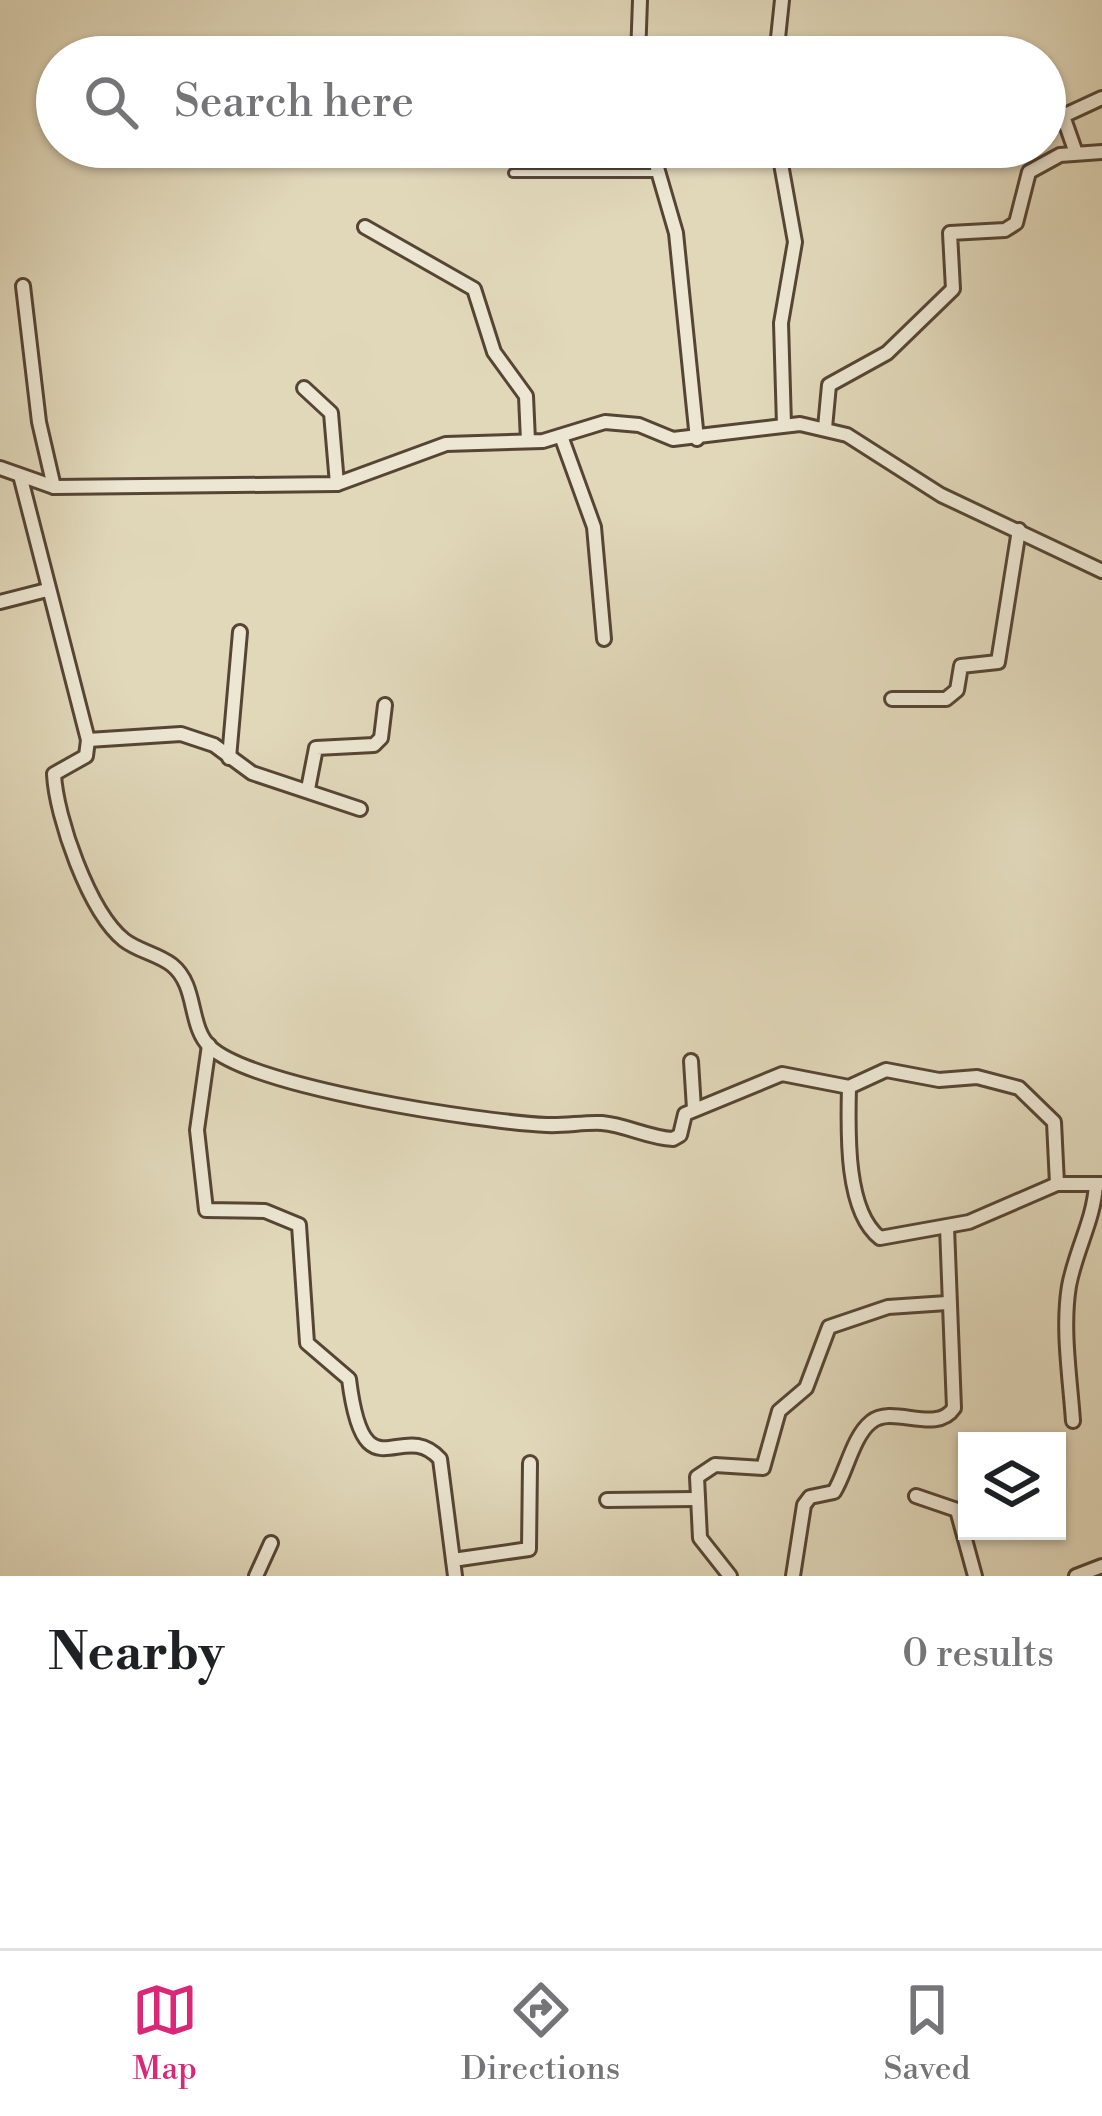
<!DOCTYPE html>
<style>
body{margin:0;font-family:"Libre Bodoni",serif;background:#f6f6f6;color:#202124}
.controls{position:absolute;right:36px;bottom:36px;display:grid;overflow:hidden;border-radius:0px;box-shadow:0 3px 9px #0004}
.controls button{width:108px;height:108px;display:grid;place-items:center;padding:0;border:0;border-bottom:3px solid #e0e0e0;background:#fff;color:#202124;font:60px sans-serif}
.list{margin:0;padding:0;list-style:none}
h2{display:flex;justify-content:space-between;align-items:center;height:156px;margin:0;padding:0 48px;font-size:51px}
h2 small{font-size:39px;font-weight:400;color:#757577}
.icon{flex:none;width:66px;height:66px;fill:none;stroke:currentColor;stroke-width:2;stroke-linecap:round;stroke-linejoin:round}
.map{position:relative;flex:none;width:1102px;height:1576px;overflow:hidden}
.search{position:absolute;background:#fff;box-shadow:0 3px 9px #0004;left:36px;right:36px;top:36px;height:132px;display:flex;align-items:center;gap:30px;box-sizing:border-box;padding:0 42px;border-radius:66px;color:#757577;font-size:45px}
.sheet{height:372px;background:#fff}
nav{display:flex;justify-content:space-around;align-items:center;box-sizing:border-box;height:168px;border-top:3px solid #e0e0e0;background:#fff;font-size:33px;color:#757577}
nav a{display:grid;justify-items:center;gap:6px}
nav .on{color:#db2777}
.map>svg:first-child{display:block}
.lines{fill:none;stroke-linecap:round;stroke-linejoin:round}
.service-casing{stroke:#564534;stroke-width:12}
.minor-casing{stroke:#564534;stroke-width:18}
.service{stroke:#ece6d2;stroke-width:6}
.minor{stroke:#ece6d2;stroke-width:12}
</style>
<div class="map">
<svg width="1102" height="1576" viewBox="0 0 1102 1576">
<rect width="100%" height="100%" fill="#e1d8ba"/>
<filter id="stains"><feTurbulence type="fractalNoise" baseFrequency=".00167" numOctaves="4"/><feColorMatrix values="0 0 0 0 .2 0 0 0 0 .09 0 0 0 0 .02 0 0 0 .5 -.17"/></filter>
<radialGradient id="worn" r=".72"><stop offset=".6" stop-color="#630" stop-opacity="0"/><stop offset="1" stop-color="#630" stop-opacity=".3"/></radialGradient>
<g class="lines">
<g class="service-casing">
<g id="service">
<path d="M488,51L637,46"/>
<path d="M513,173H658"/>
</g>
</g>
<g class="minor-casing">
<g id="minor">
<path d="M638,57L640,0"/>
<path d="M776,57L782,0"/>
<path d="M651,147L676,233L697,439"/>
<path d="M778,147L795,242L781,323L784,425"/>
<path d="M1076,153L1063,116L1102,98"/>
<path d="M365,227L474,289L494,352L526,396L528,441"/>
<path d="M23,286L39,422L54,487"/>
<path d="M304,388L331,413L337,484"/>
<path d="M825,428L829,385L887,353L953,289L950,233L1005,230L1016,223L1029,172L1060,155L1102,152"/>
<path d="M561,436L594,527L604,639"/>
<path d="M0,468L54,487L337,484L446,444L543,441L605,422L639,425L673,439L800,424L847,435L941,495L1102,571"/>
<path d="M21,479L88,740L86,756L54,774C56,817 89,912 124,940C138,951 158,954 172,965C198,986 188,1026 210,1047C254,1088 482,1122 547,1125C565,1126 584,1122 602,1123C626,1125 649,1138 673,1139L680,1135L685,1114L782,1074L849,1087L886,1070L939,1080L977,1077L1019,1088L1054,1122L1057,1184"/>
<path d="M0,602L47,590"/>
<path d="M892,699H946L957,690L961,666L998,662L1019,530"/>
<path d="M88,740L181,734L214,745L252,773L360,809"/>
<path d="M229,758L240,632"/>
<path d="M308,789L316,748L374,745L381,738L385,705"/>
<path d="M209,1045L197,1130L206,1210L265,1211L299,1225L307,1343L349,1379C364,1500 401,1416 440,1459L455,1576"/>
<path d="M691,1061L694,1109"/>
<path d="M849,1087C848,1130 845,1211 880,1238L969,1222L1057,1184H1102"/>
<path d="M1073,1421C1070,1377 1062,1329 1069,1286C1076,1249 1094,1220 1096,1184"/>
<path d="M916,1496L957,1510L975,1576"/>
<path d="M607,1500L695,1499"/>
<path d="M453,1560L529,1549L530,1463"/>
<path d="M256,1576L271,1543"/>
<path d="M730,1576L700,1538L697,1477L715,1465L763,1468L779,1411L806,1388L829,1327L888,1307L947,1303"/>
<path d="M793,1576L804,1505L810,1497L834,1492C846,1473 853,1436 871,1422C893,1404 936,1435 954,1408L947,1227"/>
<path d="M1076,1576L1102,1566"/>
</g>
</g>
<use href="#service" class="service"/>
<use href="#minor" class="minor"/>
</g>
<rect width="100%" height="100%" filter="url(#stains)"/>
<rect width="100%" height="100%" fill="url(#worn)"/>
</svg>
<div class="controls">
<button><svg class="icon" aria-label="layers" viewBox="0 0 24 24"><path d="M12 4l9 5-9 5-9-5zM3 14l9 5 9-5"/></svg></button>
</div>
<div class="search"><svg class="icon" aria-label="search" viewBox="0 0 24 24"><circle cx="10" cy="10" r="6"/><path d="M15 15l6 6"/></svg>Search here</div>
</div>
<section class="sheet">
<h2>Nearby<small>0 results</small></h2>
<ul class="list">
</ul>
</section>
<nav>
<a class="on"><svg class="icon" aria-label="map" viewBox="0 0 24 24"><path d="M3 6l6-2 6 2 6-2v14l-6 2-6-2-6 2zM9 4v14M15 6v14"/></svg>Map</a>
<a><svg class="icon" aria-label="directions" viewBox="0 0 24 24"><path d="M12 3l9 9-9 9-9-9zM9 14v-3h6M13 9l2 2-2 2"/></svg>Directions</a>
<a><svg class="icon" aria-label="saved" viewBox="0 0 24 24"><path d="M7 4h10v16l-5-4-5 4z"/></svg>Saved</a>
</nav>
